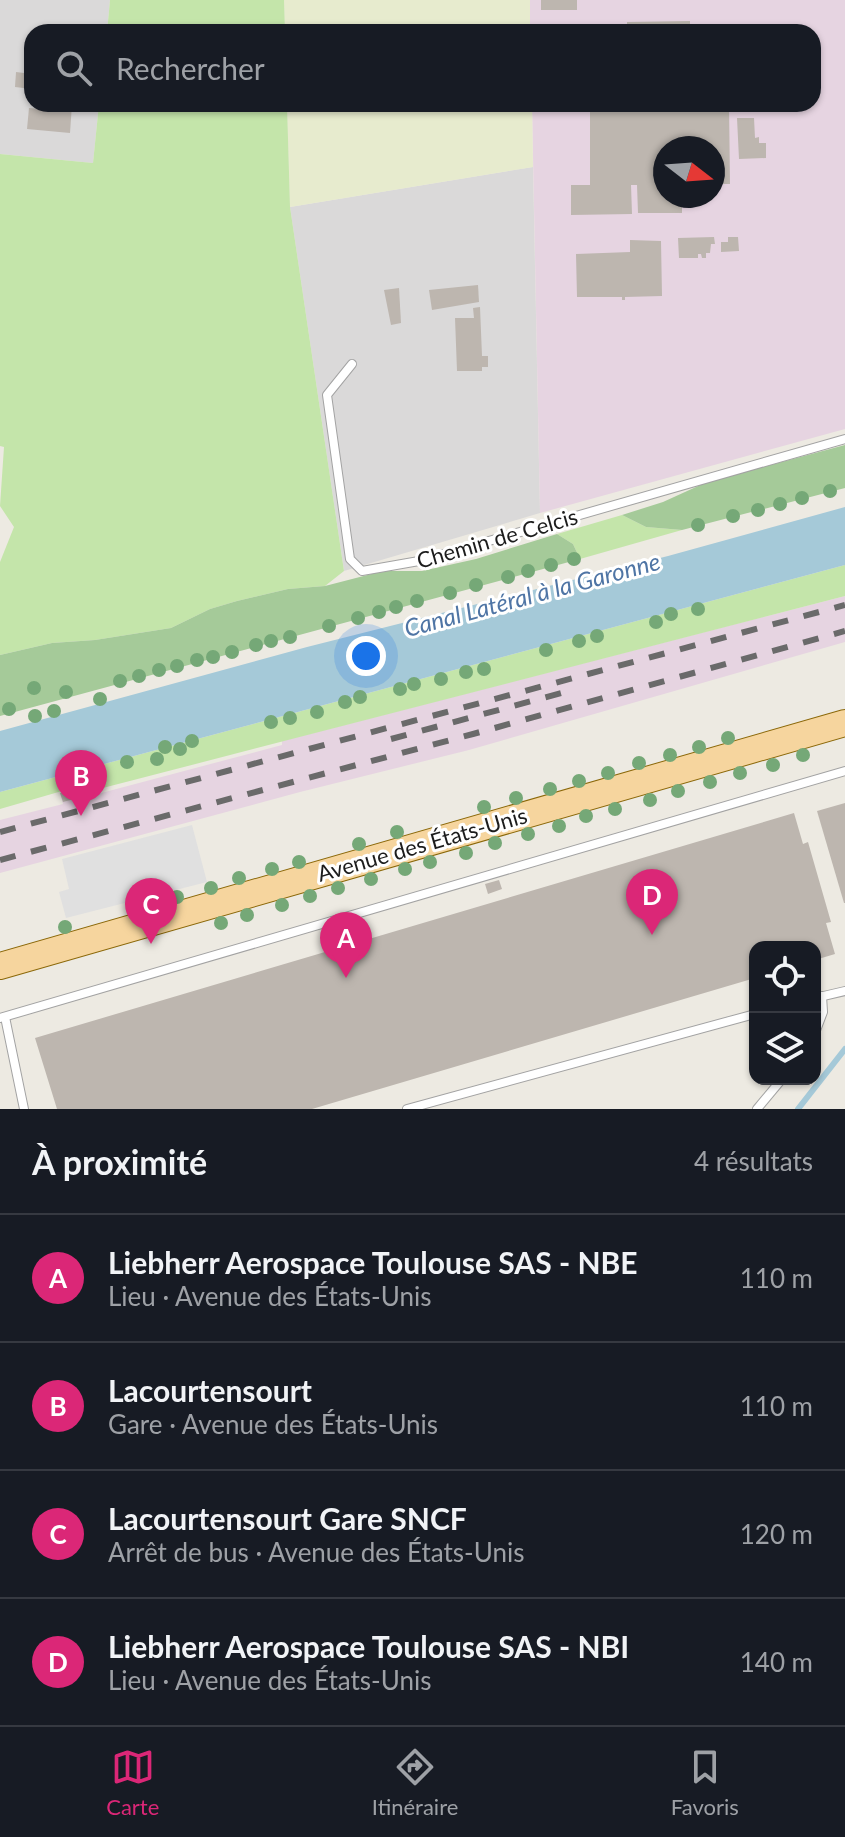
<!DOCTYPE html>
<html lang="fr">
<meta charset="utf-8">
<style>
body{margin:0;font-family:Lato,sans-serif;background:#242831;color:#f1f3f6}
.controls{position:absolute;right:24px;bottom:24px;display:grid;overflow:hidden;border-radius:16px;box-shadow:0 2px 6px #0004}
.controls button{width:72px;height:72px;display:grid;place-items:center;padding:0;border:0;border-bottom:2px solid #363941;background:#171b24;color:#f1f3f6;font:40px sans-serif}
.compass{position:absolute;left:653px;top:136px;width:72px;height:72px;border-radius:50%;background:#171b24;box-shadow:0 2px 6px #0004;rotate:107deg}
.you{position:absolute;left:366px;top:656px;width:28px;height:28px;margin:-20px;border:6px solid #fff;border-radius:50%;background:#1a73e8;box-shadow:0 0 0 12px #1a73e833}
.badge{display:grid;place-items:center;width:52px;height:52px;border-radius:50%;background:#db2777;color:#fff;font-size:26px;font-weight:700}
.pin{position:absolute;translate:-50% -66px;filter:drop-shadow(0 2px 4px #0008)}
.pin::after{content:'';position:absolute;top:42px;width:28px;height:24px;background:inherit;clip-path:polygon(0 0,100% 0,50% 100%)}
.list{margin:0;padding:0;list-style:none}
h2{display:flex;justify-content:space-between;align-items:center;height:104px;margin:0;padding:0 32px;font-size:34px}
h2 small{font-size:26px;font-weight:400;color:#9ea1a6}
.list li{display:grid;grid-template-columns:52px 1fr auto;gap:24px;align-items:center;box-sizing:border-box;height:128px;padding:0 32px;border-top:2px solid #363941}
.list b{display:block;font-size:30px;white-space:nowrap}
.list p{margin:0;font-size:26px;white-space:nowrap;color:#9ea1a6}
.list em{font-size:26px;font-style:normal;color:#9ea1a6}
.icon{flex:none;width:44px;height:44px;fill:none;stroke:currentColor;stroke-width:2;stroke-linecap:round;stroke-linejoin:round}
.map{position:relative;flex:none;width:845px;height:1109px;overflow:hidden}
.search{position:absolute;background:#171b24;box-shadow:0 2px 6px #0004;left:24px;right:24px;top:24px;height:88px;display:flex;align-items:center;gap:20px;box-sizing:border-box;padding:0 28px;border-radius:24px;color:#9ea1a6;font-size:30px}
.sheet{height:616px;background:#171b24}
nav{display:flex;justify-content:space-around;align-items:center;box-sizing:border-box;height:112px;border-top:2px solid #363941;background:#171b24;font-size:22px;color:#9ea1a6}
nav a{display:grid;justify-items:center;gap:4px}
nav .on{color:#db2777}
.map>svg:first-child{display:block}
.residential{fill:#dad9d9}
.industrial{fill:#e6d4e1;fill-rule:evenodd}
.farmland{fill:#e7ebce}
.grass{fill:#c4e5aa}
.forest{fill:#a5ca99}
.parking{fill:#e0e0e0}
.water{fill:#a5c9d8}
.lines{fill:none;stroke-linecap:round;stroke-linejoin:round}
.stream{stroke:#a5c9d8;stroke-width:6}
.building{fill:#bdb6af}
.lane-casing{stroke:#a3a3a3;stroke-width:10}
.primary-casing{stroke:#8b6809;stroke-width:28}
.lane{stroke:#fff;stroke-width:8}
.primary{stroke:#f6d59e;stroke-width:26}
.rail{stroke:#6a6a6a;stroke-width:6;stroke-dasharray:16 16;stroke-linecap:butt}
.tree{fill:#75a877}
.labels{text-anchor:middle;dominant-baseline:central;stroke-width:6;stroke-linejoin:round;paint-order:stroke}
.street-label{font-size:22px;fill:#1c1c1c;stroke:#fff}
.water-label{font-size:24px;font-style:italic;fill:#4f75a5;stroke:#fff}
</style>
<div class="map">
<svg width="845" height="1109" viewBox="0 0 845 1109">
<rect width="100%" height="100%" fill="#edeae2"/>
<g class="residential">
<path d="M0,0H110L107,32H32V104H99L93,163L0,154Z"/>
<path d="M533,167L540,513L344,571L290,207Z"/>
</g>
<g class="industrial">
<path d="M530,0H845V429L540,513L532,104H813V32H530ZM665,148H713V196H665Z"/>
<path d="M845,596V642L469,750L300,792L0,873V820L63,804L60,793L86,786L90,796L282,745V741Z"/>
</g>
<g class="farmland">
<path d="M284,0H530V32H285Z"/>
<path d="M287,104H532L533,167L290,207Z"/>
</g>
<g class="grass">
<path d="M110,0H284L285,32H107Z"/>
<path d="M99,104H287L290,207L344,571L325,586L288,589L237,601L210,609L171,628L95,640L52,643L0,655V562L14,527L0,506L4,447L0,446V154L93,163Z"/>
<path d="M622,515L646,527L682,530L580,559L573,544L557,534Z"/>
<path d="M845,565V596L95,790L93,782L0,809V792Z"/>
</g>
<g class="forest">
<path d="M845,445V488L682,530L646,527L622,515L663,502L707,482Z"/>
<path d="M557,534L573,544L580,559L0,716V655L52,643L95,640L171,628L210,609L237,601L288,589L325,586L383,571H422L476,559Z"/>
</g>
<path class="parking" d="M192,825L207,882L66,918L59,892L69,889L62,859Z"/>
<path class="water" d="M845,507V565L0,792V731L307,647L668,556Z"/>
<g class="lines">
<path class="stream" d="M798,1109L845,1049"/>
</g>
<g class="building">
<rect x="541" y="0" width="36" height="10"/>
<path d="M690,21V32H627V22Z"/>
<path d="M16,72L32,74V89L15,87Z"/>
<path d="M41,104H72L70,133L27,129L29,108L41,109Z"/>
<path d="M590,104H729L730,184H713V148H665V196H682V213H638L637,185H631L632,214L571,215V185H590Z"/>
<path d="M737,118H754L755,138L759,137V143H766V158L739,159Z"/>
<path d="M714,237L715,244H711L710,253H706V258H702L701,254H698V258H679L678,238Z"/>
<path d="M728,237H738L739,251L721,252V242H728Z"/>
<path d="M630,240L661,241L662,296L625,297V300H622V297H577L576,254L630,252Z"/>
<path d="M478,285L479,302L432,310L429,290Z"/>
<path d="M399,288L401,323L391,325L384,290Z"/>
<path d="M480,307L482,356H488V367H482V371H457L455,318H474L473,308Z"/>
<path d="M86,786L89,795L63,802L60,793Z"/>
<path d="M845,803V903H844L817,811Z"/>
<path d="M794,813L803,844L808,842L831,922L826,923L835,954L815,960V947H755V978L312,1109H57L35,1038Z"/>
<path d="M499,880L502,889L488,894L485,884Z"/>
</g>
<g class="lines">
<g class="lane-casing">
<g id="lane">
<path d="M352,364L327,395L350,559L362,571L419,561L845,439"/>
<path d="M815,998L845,991"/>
<path d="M5,1017L24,1109"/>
<path d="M0,1018L845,771"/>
<path d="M815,1033L823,1012L822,996"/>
<path d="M407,1109L755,1014"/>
<path d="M757,1109L782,1079"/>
</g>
</g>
<g class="primary-casing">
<path id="primary" d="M0,966L845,723"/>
</g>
<use href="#lane" class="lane"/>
<use href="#primary" class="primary"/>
<g class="rail">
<path d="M391,739L565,692"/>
<path d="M0,832L845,605"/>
<path d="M0,860L473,734L845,631"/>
</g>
</g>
<g class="tree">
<circle cx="830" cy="491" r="7"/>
<circle cx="802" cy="498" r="7"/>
<circle cx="780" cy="504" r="7"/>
<circle cx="758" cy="510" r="7"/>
<circle cx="733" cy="516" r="7"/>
<circle cx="698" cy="525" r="7"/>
<circle cx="574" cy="559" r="7"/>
<circle cx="551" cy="565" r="7"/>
<circle cx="528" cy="571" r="7"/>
<circle cx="508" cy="577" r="7"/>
<circle cx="476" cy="585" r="7"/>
<circle cx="450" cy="593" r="7"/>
<circle cx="417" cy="601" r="7"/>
<circle cx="396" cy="607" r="7"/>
<circle cx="698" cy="609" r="7"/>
<circle cx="379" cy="612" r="7"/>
<circle cx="671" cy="614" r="7"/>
<circle cx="358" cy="618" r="7"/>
<circle cx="656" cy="622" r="7"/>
<circle cx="329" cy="626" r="7"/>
<circle cx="597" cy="636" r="7"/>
<circle cx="290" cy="637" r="7"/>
<circle cx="271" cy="641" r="7"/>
<circle cx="579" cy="641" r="7"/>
<circle cx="256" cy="645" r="7"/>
<circle cx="546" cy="650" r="7"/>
<circle cx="232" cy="652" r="7"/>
<circle cx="213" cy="657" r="7"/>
<circle cx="197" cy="660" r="7"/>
<circle cx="177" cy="666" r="7"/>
<circle cx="484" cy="669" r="7"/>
<circle cx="159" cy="670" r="7"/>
<circle cx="466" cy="672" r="7"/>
<circle cx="139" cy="676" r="7"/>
<circle cx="441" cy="679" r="7"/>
<circle cx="120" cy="681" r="7"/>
<circle cx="414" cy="684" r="7"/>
<circle cx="34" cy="688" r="7"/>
<circle cx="400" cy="689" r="7"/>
<circle cx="66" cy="692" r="7"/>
<circle cx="360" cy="697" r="7"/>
<circle cx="100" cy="699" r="7"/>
<circle cx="345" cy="702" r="7"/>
<circle cx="9" cy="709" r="7"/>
<circle cx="54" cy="711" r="7"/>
<circle cx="317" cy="712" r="7"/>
<circle cx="35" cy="716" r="7"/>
<circle cx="290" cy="718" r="7"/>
<circle cx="271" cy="722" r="7"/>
<circle cx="728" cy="738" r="7"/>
<circle cx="192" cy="741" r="7"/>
<circle cx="165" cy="747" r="7"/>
<circle cx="699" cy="747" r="7"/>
<circle cx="180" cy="749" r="7"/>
<circle cx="670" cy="755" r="7"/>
<circle cx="803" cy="755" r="7"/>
<circle cx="157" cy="759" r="7"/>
<circle cx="127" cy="762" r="7"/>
<circle cx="639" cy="763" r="7"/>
<circle cx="773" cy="765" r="7"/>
<circle cx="85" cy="771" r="7"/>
<circle cx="608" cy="773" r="7"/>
<circle cx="740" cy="773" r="7"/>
<circle cx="69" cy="776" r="7"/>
<circle cx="579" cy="781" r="7"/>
<circle cx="710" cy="782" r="7"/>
<circle cx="550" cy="789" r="7"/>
<circle cx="678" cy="791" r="7"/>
<circle cx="516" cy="798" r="7"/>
<circle cx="650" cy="800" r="7"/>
<circle cx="484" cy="807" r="7"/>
<circle cx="615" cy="809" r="7"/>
<circle cx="586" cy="816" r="7"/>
<circle cx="559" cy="826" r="7"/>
<circle cx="397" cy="832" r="7"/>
<circle cx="528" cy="834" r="7"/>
<circle cx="495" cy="843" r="7"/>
<circle cx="359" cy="844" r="7"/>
<circle cx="466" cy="853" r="7"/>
<circle cx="299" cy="862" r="7"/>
<circle cx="430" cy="862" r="7"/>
<circle cx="272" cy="869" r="7"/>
<circle cx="405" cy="869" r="7"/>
<circle cx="239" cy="878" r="7"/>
<circle cx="371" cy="879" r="7"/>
<circle cx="211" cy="888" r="7"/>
<circle cx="338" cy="888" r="7"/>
<circle cx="310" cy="896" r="7"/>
<circle cx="177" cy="897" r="7"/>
<circle cx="151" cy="904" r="7"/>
<circle cx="282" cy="905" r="7"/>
<circle cx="247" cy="915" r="7"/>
<circle cx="221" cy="923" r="7"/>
<circle cx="65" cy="927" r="7"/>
</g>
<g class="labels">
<g class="street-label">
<text transform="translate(497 538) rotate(-16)">Chemin de Celcis</text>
<text transform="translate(422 844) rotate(-16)">Avenue des États-Unis</text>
</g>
<g class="water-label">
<text transform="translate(532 594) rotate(-15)">Canal Latéral à la Garonne</text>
</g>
</g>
</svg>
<div class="controls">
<button><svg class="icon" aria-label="locate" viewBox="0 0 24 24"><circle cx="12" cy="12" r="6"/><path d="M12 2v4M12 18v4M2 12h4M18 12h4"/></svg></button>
<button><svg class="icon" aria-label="layers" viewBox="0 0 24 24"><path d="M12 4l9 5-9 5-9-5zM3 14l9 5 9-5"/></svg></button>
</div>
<svg class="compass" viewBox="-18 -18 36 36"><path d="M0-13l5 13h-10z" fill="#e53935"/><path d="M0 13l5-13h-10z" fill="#9ea1a6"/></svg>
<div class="you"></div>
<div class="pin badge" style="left:346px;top:978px">A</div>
<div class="pin badge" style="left:81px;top:816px">B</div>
<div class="pin badge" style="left:151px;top:944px">C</div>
<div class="pin badge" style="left:652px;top:935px">D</div>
<div class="search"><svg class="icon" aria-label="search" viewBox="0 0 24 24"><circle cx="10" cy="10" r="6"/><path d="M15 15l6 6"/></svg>Rechercher</div>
</div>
<section class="sheet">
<h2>À proximité<small>4 résultats</small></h2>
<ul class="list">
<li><span class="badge">A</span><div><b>Liebherr Aerospace Toulouse SAS - NBE</b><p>Lieu · Avenue des États-Unis</p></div><em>110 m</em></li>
<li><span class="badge">B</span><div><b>Lacourtensourt</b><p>Gare · Avenue des États-Unis</p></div><em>110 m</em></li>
<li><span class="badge">C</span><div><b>Lacourtensourt Gare SNCF</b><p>Arrêt de bus · Avenue des États-Unis</p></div><em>120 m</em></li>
<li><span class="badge">D</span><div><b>Liebherr Aerospace Toulouse SAS - NBI</b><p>Lieu · Avenue des États-Unis</p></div><em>140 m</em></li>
</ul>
</section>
<nav>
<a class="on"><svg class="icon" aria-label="map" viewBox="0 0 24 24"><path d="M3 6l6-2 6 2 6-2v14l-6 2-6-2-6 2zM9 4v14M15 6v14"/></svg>Carte</a>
<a><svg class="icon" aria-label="directions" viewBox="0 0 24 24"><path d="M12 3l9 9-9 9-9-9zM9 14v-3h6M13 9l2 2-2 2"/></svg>Itinéraire</a>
<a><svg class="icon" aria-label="saved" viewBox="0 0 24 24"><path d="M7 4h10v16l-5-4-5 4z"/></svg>Favoris</a>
</nav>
